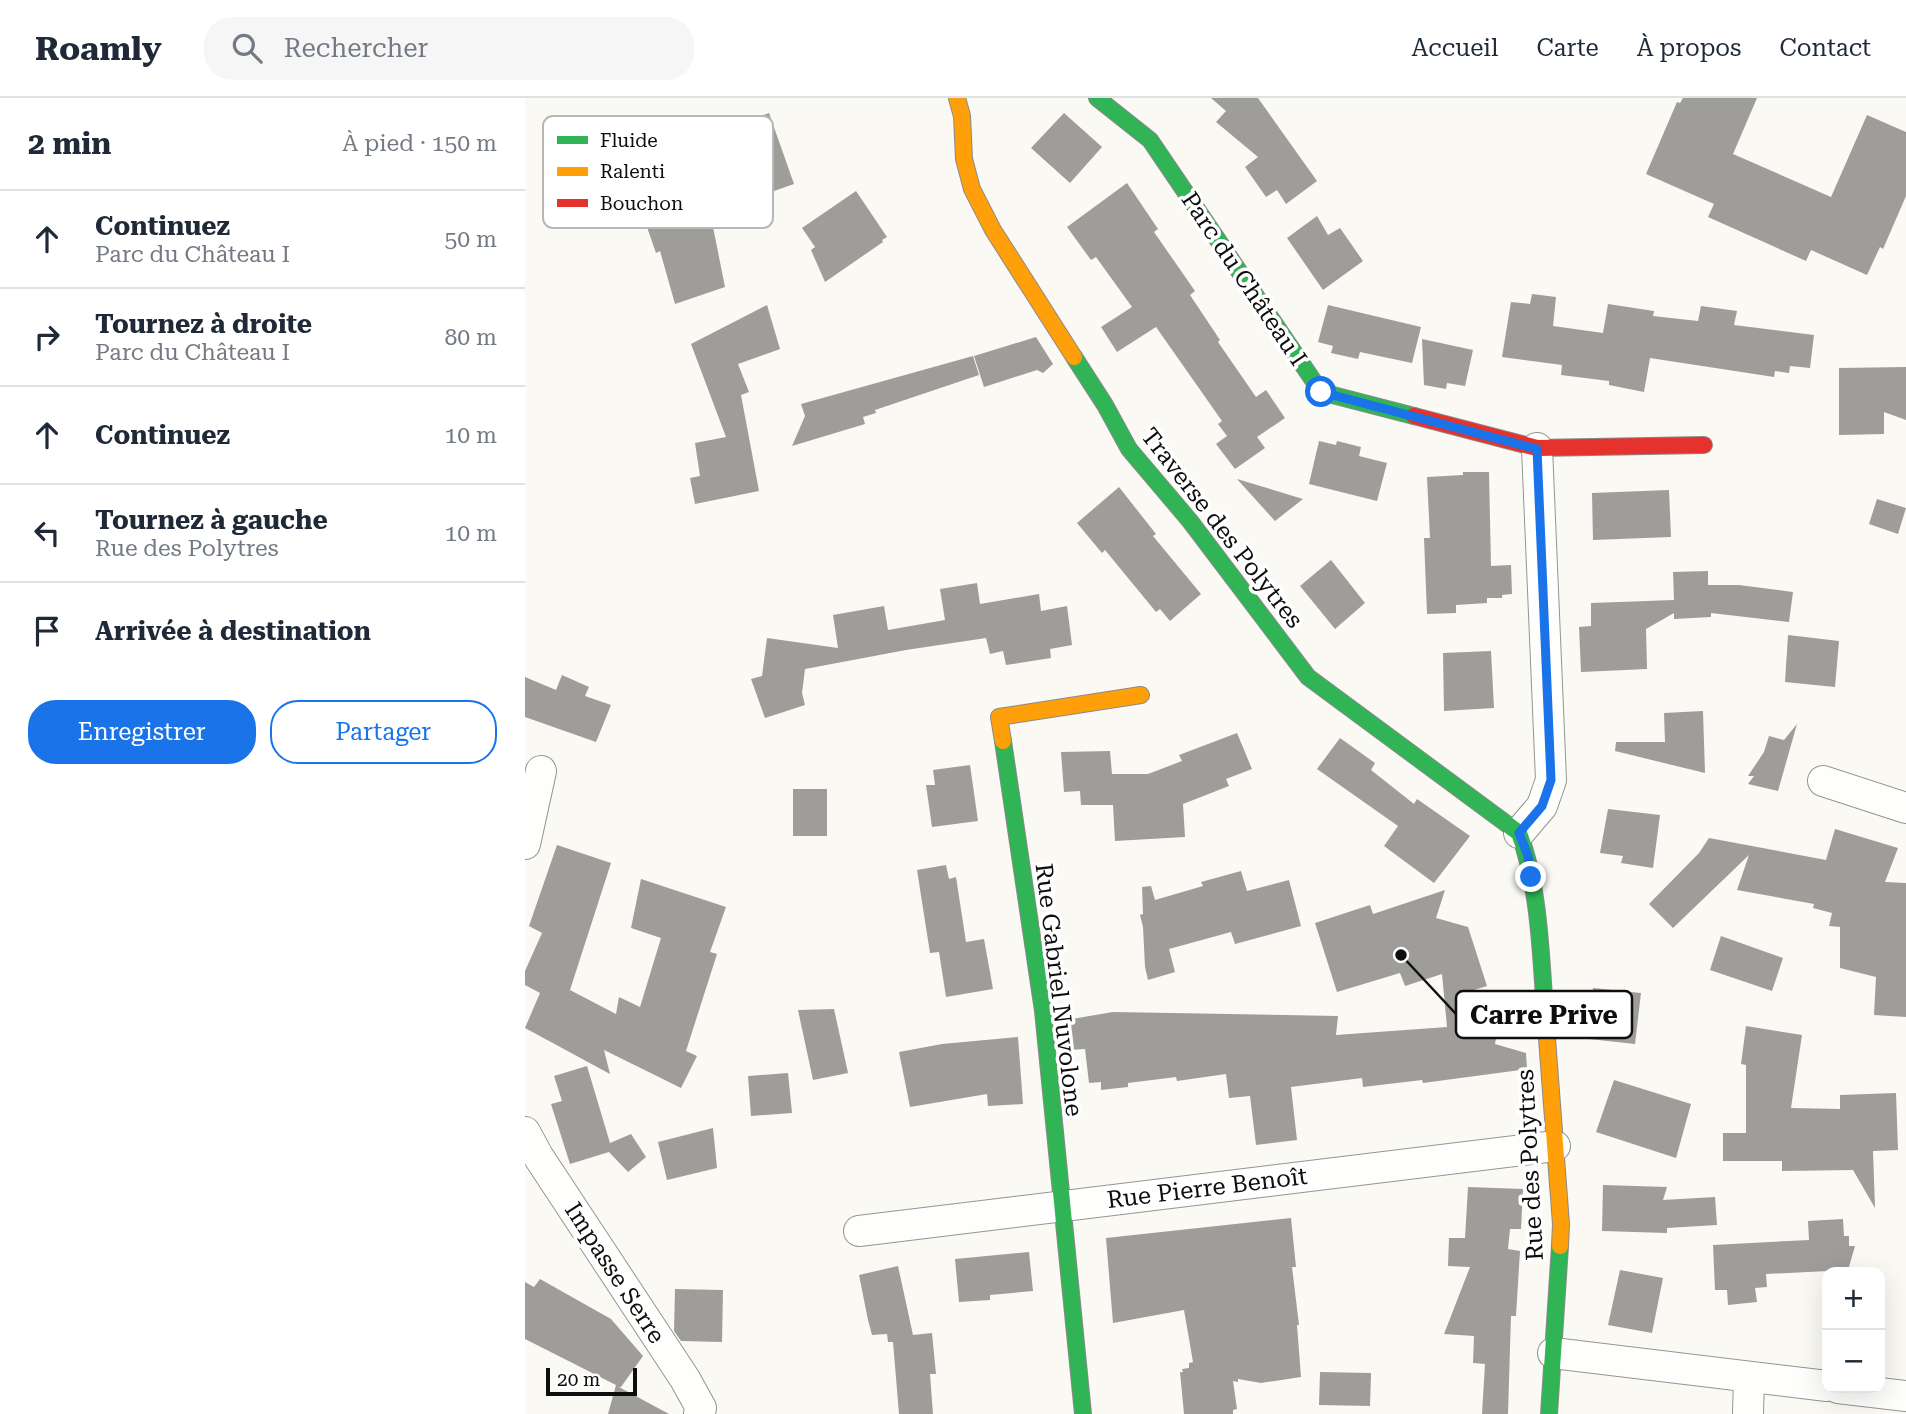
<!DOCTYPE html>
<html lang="fr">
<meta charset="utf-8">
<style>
body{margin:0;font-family:"Roboto Serif",serif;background:#f6f6f7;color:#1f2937}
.controls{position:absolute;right:21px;bottom:21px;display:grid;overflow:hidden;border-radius:14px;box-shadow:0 7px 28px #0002}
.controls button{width:63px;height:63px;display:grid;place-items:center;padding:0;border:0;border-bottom:2px solid #e0e1e3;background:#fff;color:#1f2937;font:35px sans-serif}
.scale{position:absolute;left:21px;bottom:18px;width:91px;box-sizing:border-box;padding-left:7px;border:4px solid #0e0e0e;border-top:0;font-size:19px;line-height:24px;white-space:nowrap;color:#0e0e0e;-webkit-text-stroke:5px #fff;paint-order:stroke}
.stop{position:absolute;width:21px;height:21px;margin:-16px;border:5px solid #1a73e8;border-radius:50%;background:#fff}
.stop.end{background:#1a73e8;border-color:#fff;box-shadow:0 2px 7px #0008}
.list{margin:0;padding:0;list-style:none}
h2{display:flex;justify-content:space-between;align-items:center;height:91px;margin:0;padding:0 28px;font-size:30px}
h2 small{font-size:23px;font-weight:400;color:#747a83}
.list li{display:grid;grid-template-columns:46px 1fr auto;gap:21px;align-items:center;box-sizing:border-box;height:98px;padding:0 28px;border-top:2px solid #e0e1e3}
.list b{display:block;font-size:26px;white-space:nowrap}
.list p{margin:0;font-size:23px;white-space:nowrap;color:#747a83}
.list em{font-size:23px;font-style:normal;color:#747a83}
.actions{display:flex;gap:14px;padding:21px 28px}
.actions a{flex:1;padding:16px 0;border:2px solid #1a73e8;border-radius:28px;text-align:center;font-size:24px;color:#1a73e8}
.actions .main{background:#1a73e8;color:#fff}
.icon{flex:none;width:38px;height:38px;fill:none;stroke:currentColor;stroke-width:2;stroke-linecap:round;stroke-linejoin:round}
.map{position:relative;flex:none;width:1381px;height:1316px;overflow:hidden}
header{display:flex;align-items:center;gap:42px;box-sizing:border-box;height:98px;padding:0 35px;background:#fff;border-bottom:2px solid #e0e1e3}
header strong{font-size:33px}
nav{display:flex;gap:38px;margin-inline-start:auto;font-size:24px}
.search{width:490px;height:63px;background:#f6f6f7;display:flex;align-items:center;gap:18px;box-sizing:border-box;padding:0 24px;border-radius:28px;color:#747a83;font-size:26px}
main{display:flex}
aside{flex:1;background:#fff}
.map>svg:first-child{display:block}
.building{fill:#9e9d99}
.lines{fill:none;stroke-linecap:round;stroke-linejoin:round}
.street-casing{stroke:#949492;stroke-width:32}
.fast-casing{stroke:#8b8a88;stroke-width:18}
.slow-casing{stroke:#8b8a88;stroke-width:18}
.jam-casing{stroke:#8b8a88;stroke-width:18}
.street{stroke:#fefefd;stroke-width:30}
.fast{stroke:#30b455;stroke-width:16}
.slow{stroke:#ff9f0a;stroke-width:16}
.jam{stroke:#e5322d;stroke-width:16}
.route{stroke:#1a73e8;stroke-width:9}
.labels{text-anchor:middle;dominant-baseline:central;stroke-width:7;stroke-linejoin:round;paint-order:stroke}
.street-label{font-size:24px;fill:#0e0e0e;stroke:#fff}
.key{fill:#fff;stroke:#b7b7b7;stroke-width:2}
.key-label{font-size:19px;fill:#0e0e0e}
.leader{fill:none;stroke:#0e0e0e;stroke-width:2.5}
.callout-dot{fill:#0e0e0e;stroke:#fff;stroke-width:2.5}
.callout{fill:#fff;stroke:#0e0e0e;stroke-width:2.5}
.callout-label{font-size:26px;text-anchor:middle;font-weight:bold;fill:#0e0e0e}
</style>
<header>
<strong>Roamly</strong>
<div class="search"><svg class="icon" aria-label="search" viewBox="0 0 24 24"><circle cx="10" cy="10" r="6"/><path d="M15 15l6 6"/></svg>Rechercher</div>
<nav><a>Accueil</a><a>Carte</a><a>À propos</a><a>Contact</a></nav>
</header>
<main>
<aside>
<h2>2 min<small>À pied · 150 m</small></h2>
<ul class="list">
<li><svg class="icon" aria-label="ahead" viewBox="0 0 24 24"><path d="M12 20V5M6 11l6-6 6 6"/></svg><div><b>Continuez</b><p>Parc du Château I</p></div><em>50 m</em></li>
<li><svg class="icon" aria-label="right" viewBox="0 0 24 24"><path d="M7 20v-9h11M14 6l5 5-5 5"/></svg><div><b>Tournez à droite</b><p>Parc du Château I</p></div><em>80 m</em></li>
<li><svg class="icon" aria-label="ahead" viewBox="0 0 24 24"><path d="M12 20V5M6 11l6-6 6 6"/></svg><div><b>Continuez</b></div><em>10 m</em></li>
<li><svg class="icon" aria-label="left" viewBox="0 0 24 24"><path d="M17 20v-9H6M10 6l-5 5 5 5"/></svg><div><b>Tournez à gauche</b><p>Rue des Polytres</p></div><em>10 m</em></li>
<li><svg class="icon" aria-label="arrive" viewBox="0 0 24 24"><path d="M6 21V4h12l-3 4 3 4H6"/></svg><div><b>Arrivée à destination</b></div></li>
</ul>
<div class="actions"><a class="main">Enregistrer</a><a>Partager</a></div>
</aside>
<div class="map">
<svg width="1381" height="1316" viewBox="0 0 1381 1316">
<rect width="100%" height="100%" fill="#faf9f4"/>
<g class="building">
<path d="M686,0H733L792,83L761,106L752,92L741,99L720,69L733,59L691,24L701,13Z"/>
<path d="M1158,0H1232L1208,56L1306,99L1342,17L1381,34V98L1358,151L1355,149L1342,177L1286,152L1281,163L1183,119L1189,106L1121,76L1152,4L1155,5Z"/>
<path d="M244,15L269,86L232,99L223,75L217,76L206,46L208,45L203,29Z"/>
<path d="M539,15L577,49L545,85L506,50Z"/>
<path d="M602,85L633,131L629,134L670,193L665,197L695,242L693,244L731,299L741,292L760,320L732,339L740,350L710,371L691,346L702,338L693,326L697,323L631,229L592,254L576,229L607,209L571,159L566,162L542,129Z"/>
<path d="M174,87L190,129H188L200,189L150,206L135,153L131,155L115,109Z"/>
<path d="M331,93L362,139L357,142L358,144L300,184L286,152L290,149L277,130Z"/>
<path d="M792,118L803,137L815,130L838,163L798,192L762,140Z"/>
<path d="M1007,196L1031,199L1028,228L1078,235L1083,206L1129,213L1128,218L1173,223L1176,208L1212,213L1209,227L1289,237L1285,270L1265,268L1264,275L1250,273L1249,279L1125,260L1119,294L1084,287V283L1036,277L1037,267L977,259L986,204L1005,206Z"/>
<path d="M242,207L255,251L213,266L224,294L216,297L234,393L170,406L165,380L175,378L170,345L201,339L166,246Z"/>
<path d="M803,207L896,229L887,265L835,254L833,261L806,255L808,248L793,244Z"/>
<path d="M511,239L528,266L518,275L512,272L459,289L449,258Z"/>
<path d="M897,241L948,252L940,288L922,285L921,291L899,287Z"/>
<path d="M448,258L454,277L350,312L351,315L338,319L340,326L267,348L280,318L276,306Z"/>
<path d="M1381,269V322L1359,314V336L1314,337V270Z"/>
<path d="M794,343L811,347L812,343L836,349L834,358L862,365L852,403L784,386Z"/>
<path d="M938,374H964L966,468L986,467L987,496L977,497V500H962V505L931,507V515L902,516L899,440H905L902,379L938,377Z"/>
<path d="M712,381L778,401L750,423Z"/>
<path d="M594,389L631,436L628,438L676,496L645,523L635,511L631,514L580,452L577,455L552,425Z"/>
<path d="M1144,392L1146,439L1068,442L1067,395Z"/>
<path d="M1352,401L1381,410L1373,436L1344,426Z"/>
<path d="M806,462L840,505L810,531L775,488Z"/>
<path d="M1183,473V487H1214L1268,494L1264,524L1186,515V519L1149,521V515L1121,531L1122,571L1056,574L1054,529L1066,528V505L1149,502L1148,474Z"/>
<path d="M452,485L455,506L514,496L516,513L542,508L547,547L525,551L526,560L481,567L478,553L465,556L461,540L381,552L280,571L277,595L280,607L240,620L226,581L237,578L242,540L313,550L308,517L359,508L363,532L420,522L415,491Z"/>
<path d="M1263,537L1314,543L1310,589L1260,584Z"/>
<path d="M966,553L969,610L919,613L918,555Z"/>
<path d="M37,577L64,589L60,598L86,607L71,644L0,619V579L31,592Z"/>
<path d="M1178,613L1180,675L1090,653L1091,644H1140L1139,615Z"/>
<path d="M1272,626L1253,693L1223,686L1229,678H1223L1239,654L1244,638L1259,642Z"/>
<path d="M712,635L727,671L701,681L704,688L658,706L660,739L590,743L588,707H556L555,693L539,694L536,654L585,653L587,676H623L657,663L654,657Z"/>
<path d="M815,640L850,665L846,672L889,706L892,701L945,738L909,785L859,748L873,728L792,671Z"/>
<path d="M445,667L453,723L407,729L401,687H410L408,672Z"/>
<rect x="268" y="691" width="34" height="47"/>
<path d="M1083,711L1135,717L1128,770L1096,765L1098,758L1075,755Z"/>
<path d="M1310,731L1373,750L1360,784L1381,785V919L1349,917L1351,879L1315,870V829L1304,828L1307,815L1288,810L1289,806L1212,792L1224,757L1148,830L1124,806L1174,755L1184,740L1301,762Z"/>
<path d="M32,747L86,765L45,892L91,916L94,899L115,909L136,840L106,830L116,781L201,809L185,854L192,856L161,953L172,958L156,990L79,952L85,976L0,930L15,895L0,887V873L17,835L4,828Z"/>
<path d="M421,767L424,781L431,779L441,844L459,841L468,891L421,899L414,854L405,855L392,772Z"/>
<path d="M716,773L722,793L764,782L776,828L710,846L706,834L644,851L650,874L623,882L620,869L618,829L615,817L618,816L617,789L626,788L630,802L678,788L676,784Z"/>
<path d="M920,792L911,820L943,829L962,888L949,892L952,939L972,935L970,946L1001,955L1002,971L898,985L897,982L838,989L837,980L766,989L772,1042L731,1047L725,998L704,1000L701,976L652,983L651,979L603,985V989L576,992V984L564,985L560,951L544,952L541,922L588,914L813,918L811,937L922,929L917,876L880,888L875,875L812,894L790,825L845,807L848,816Z"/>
<path d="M1196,838L1258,860L1247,893L1185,872Z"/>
<path d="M1068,890L1116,895L1110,946L1064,941Z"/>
<path d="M309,911L323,975L288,982L273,912Z"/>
<path d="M1221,928L1277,937L1266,1010L1315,1011V997L1371,995L1373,1052L1348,1053L1350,1110L1328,1072L1257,1073V1063H1198V1035H1221V967L1216,966Z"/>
<path d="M493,939L498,1006L463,1008L462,996L385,1009L374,954L417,946Z"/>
<path d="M62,968L85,1045L106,1036L121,1059L103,1074L84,1054L45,1066L26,1006L37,1003L29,978Z"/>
<path d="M263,975L267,1015L226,1018L223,978Z"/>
<path d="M1089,982L1166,1006L1151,1060L1071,1034Z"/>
<path d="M188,1030L192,1070L142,1082L133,1044Z"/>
<path d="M1078,1087L1142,1089L1138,1102L1190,1099L1192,1127L1142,1130V1135L1077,1133Z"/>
<path d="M943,1089L998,1091L996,1131H985L983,1151L995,1153L991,1218H986L983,1316H957L960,1266L948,1265L949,1238L919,1236L945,1169L923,1168L924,1140H940Z"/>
<path d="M766,1120L771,1169H767L774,1227H772L776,1279L736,1285L713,1281V1284L708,1283L712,1311L708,1312V1316H659L655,1274H658L657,1271L664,1270V1265L668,1264L659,1212L588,1225L581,1140Z"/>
<path d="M1318,1121L1319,1138H1324V1148H1330L1323,1172L1241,1176L1242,1189L1230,1190L1232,1204L1203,1207L1202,1192H1190L1188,1147L1284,1142L1283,1123Z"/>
<path d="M504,1154L508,1193L465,1197V1202L434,1204L430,1161Z"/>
<path d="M373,1168L388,1237L407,1235L411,1276H405L408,1316H374L368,1244H363L362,1236L347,1237L343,1222L334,1177Z"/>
<path d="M1095,1172L1138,1180L1127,1235L1083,1227Z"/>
<path d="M15,1181L86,1221L118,1258L96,1289H94L144,1316H83L91,1287L0,1241V1184L9,1189Z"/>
<path d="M150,1191L198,1192L197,1244L156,1243L149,1233Z"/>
<path d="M795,1274L846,1275L845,1308L794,1307Z"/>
</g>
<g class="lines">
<g class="street-casing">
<g id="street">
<path d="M1298,683L1381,710"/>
<path d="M994,735L1017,708L1026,682L1012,350"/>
<path d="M0,746L16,673"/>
<path d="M0,1034L13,1058L160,1281L176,1310L174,1316"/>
<path d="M334,1133L1030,1048"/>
<path d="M1028,1255L1302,1288"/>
<path d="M1313,1290L1381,1298"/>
<path d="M1223,1316L1224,1279"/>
</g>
</g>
<g class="fast-casing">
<g id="fast">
<path d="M572,0L625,42L796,294L889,318"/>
<path d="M549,259L580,307L604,351L665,423L783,579L994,735C1014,787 1016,858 1020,914"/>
<path d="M478,643L518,913L558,1316"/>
<path d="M1024,1316L1035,1148"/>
</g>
</g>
<g class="slow-casing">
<g id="slow">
<path d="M432,0L437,18L439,61L447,91L468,132L549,259"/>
<path d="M478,643L474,619L616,597"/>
<path d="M1020,914L1036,1126L1035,1148"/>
</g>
</g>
<g class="jam-casing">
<path id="jam" d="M889,318L1012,350L1179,347"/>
</g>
<use href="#street" class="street"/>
<use href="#fast" class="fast"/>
<use href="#slow" class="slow"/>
<use href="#jam" class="jam"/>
</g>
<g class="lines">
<path class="route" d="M796,294L1012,351L1026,682L1017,708L994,735L1003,758L1006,779"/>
</g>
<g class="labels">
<g class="street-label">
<text transform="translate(719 181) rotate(56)">Parc du Château I</text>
<text transform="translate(697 430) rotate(52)">Traverse des Polytres</text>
<text transform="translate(534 892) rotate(83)">Rue Gabriel Nuvolone</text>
<text transform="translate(1005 1067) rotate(-93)">Rue des Polytres</text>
<text transform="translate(682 1090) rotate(-7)">Rue Pierre Benoît</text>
<text transform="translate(90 1175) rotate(57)">Impasse Serre</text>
</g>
</g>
<rect x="18" y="18" width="230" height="112" rx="10" class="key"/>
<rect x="32" y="38" width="31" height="8" fill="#30b455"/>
<rect x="32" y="69" width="31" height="9" fill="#ff9f0a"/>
<rect x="32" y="101" width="31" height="8" fill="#e5322d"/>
<g class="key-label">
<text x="75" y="49">Fluide</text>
<text x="75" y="80">Ralenti</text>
<text x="75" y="112">Bouchon</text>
</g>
<path class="leader" d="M876 857L931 916"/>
<circle class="callout-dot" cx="876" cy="857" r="7"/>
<rect class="callout" x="931" y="893" width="176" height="47" rx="7"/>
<g class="callout-label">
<text x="1019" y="926">Carre Prive</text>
</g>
</svg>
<div class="controls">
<button>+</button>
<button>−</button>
</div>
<div class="scale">20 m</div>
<div class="stop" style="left:796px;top:294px"></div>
<div class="stop end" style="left:1006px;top:779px"></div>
</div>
</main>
